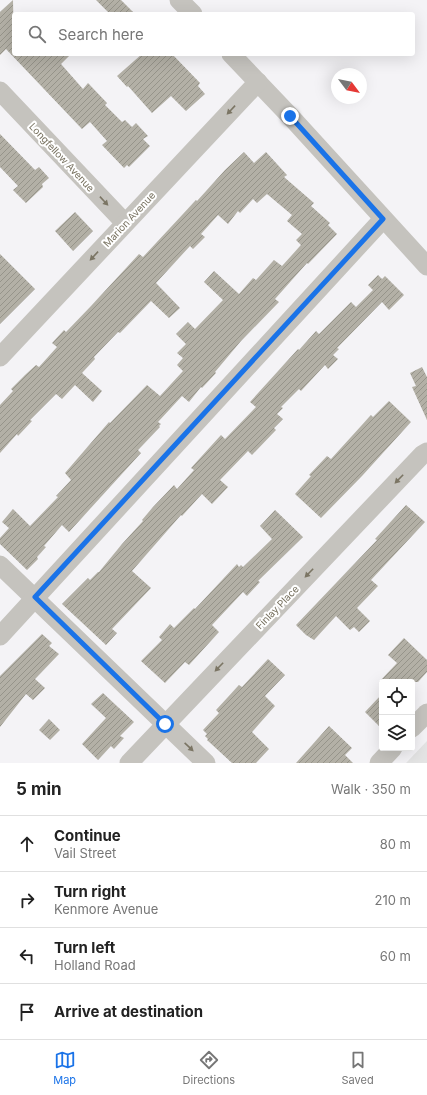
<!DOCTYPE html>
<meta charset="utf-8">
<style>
body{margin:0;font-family:Inter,sans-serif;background:#f2f2f2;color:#222}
.controls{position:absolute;right:12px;bottom:12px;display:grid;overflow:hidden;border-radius:4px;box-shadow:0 4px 16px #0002}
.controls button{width:36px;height:36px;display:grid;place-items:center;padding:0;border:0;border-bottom:1px solid #e0e0e0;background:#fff;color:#222;font:20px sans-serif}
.compass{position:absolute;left:331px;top:68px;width:36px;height:36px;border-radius:50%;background:#fff;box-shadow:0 4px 16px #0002;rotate:122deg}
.stop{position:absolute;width:12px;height:12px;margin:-9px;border:3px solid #1a73e8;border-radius:50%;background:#fff}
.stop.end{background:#1a73e8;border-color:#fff;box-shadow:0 1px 4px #0008}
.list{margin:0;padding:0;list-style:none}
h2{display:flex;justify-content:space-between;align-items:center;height:52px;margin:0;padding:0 16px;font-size:17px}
h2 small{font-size:13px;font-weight:400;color:#767676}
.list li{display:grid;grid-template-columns:26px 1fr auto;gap:12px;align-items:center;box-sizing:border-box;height:56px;padding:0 16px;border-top:1px solid #e0e0e0}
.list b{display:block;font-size:15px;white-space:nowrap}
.list p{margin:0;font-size:13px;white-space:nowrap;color:#767676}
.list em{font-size:13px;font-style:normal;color:#767676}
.icon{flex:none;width:22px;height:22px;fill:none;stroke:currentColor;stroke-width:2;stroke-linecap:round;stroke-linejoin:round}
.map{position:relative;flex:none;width:427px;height:763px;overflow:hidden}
.search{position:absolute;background:#fff;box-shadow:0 4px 16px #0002;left:12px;right:12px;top:12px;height:44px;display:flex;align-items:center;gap:10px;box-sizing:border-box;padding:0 14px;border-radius:4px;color:#767676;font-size:15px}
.sheet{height:276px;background:#fff}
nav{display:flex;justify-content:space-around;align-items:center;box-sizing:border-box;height:56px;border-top:1px solid #e0e0e0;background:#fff;font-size:11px;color:#767676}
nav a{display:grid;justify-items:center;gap:2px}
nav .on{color:#1a73e8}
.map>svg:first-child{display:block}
.built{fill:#e4e4e4}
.building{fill:url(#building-hatch)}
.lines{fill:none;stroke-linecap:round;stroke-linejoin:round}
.street{stroke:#c5c3be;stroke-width:19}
.oneway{fill:#7b7564}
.route{stroke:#1a73e8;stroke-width:5}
.labels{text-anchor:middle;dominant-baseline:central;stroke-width:4;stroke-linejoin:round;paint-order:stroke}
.street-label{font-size:10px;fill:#77715f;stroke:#fff}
</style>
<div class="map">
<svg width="427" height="763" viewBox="0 0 427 763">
<defs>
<pattern id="building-hatch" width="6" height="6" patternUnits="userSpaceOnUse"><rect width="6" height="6" fill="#b3b0a6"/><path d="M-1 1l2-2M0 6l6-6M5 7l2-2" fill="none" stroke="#96948a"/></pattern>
</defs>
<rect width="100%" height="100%" fill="#f4f3f6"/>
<path class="built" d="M427,741V763H406Z"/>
<g class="building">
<path d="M13,0L14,54H71L61,64L83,89L88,83L107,103L105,105L122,122L125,120L132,127L136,123L148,136L143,139L150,146L129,167L127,165L124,168L102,145L107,141L90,122L82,129L6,49L0,55V12Z"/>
<path d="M96,0H121L135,14H110Z"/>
<path d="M142,54H172L200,83L198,86L205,94L186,111L171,96L152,113L128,86L127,87L117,76Z"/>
<path d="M0,134L35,170L39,167L49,178L42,184L43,187L26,203L13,190L18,186L0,167Z"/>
<path d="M244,152L254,163L266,152L287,175L284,177L314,203L311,206L330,223L328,225L337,234L308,264L307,263L275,299L279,302L241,341L215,372L216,373L202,388L201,387L189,402L182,396L158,422L161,424L159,426L160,427L138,450L141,453L69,532L62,525L44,546L46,547L37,557L38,559L27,570L0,544V538L9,528L2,522L13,509L30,526L58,497L56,496L71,480L65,473L109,422L110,423L147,385L160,396L183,371L177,365L183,358L177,353L186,344L176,334L188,322L195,329L223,300L204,282L214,271L239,294L253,278L256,280L274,260L282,266L301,245L296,240L302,234L287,221L292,215L267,194L257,203L253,199L240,213L238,211L228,224L218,215L201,234L205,237L193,249L190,246L156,283L180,308L169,318L151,301L120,333L118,332L94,357L95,359L82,373L102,391L93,402L75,385L62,399L56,394L30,420L32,421L18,436L17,434L0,453V405L13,391L11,389L25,375L36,365L39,367L57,347L52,343L64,330L66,332L91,306L139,254L143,257L196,200L197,201L225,170Z"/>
<path d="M75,212L93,231L73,251L55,231Z"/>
<path d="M0,254L35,289L0,324Z"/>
<path d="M378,275L382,279L385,276L404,295L389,310L382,302L337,348L339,349L333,355L338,359L328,369L325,365L301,391L299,389L281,407L283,408L277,414L283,419L274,428L276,430L252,455L248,451L220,480L228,487L212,504L202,494L182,516L181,515L132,571L151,588L112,629L117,633L106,645L62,604L88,578L90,580L98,572H99L122,544L143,521L142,520L153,507L174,485L177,489L194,470L191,468L221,435L225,439L256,407L250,402L298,349L299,350L316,331L319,334L351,302L356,307L373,290L368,285Z"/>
<path d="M422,367L427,377V420L412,387L416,386L410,373Z"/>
<path d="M389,401L411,422L362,476L321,518L295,494L311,476L309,475L327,456L331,459L371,415L373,417Z"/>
<path d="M406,505L425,522L371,580L378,586L357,608L370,621L359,632L354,627L350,630L336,616L314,640L306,635L296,625L377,540L375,539Z"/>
<path d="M275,510L303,537L258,581L260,582L247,596L243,592L212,625L219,632L189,665L185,662L165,683L141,661L162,640L159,637L170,624L174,628L194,608L195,609L237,564L239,567L241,565L243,567L272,539L260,526Z"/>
<path d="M42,634L52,643L49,646L59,654L35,679L45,688L33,700L26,694L0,727V676Z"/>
<path d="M404,638L427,660V672L418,682H379L397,663L388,655Z"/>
<path d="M268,659L285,675L265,696L275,706L252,732L269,749L256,763H232L207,740L208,739L205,736L207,734L203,730L219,713L216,710L239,685L242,687Z"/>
<path d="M103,693L134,722L120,736L124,738L114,749L111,746L98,760L82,744L106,718L91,704Z"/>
<path d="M382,694V729L365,712Z"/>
<path d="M49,719L60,730L50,740L39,730Z"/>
<path d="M329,726L352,748L345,755L353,763H296Z"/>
</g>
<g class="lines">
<g class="street">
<path d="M179,0L193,14"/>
<path d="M231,54L290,116L427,266"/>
<path d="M0,91L125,223"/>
<path d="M0,357L258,82"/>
<path d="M0,565L206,763"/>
<path d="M0,636L383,219"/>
<path d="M412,728L427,713"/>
<path d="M129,763L422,455L427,452"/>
<path d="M379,763L393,748"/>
</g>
</g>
<defs><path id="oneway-solid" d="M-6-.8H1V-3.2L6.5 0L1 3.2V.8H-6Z"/></defs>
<g class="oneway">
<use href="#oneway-solid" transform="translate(231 110) rotate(133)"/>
<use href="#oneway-solid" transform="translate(104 201) rotate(47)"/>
<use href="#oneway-solid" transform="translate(94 256) rotate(133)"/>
<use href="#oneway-solid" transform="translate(399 479) rotate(134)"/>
<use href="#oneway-solid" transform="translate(309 573) rotate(134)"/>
<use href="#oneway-solid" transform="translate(219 667) rotate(134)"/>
<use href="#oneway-solid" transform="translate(189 747) rotate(43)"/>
</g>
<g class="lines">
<path class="route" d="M165,724L35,597L383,219L290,116"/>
</g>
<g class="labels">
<g class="street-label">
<text transform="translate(62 157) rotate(47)">Longfellow Avenue</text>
<text transform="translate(129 219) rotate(-47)">Marion Avenue</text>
<text transform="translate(277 607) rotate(-46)">Finlay Place</text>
</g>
</g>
</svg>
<div class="controls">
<button><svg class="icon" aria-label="locate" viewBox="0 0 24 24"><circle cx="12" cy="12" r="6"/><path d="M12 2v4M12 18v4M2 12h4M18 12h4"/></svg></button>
<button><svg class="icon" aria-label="layers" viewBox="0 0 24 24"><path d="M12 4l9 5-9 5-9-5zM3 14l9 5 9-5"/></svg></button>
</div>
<svg class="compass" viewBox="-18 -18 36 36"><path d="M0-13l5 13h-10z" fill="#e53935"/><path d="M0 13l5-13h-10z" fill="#767676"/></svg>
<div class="stop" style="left:165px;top:724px"></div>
<div class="stop end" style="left:290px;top:116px"></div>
<div class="search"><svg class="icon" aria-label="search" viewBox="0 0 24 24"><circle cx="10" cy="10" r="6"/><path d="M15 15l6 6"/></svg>Search here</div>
</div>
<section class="sheet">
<h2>5 min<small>Walk · 350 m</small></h2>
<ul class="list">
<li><svg class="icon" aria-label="ahead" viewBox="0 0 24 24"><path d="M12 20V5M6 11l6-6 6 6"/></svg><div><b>Continue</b><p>Vail Street</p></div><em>80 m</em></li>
<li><svg class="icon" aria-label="right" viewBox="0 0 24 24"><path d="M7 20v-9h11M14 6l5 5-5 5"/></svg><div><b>Turn right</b><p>Kenmore Avenue</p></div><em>210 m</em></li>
<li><svg class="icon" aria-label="left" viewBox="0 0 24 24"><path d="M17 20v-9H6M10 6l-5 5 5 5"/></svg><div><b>Turn left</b><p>Holland Road</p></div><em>60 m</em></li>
<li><svg class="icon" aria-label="arrive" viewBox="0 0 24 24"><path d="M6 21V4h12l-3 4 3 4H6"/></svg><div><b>Arrive at destination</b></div></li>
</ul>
</section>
<nav>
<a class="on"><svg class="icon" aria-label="map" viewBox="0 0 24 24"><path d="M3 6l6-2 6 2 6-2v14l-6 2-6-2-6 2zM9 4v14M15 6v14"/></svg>Map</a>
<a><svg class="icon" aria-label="directions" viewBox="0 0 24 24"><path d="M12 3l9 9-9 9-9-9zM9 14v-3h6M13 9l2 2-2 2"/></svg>Directions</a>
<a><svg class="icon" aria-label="saved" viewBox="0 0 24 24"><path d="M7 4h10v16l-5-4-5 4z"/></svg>Saved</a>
</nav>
